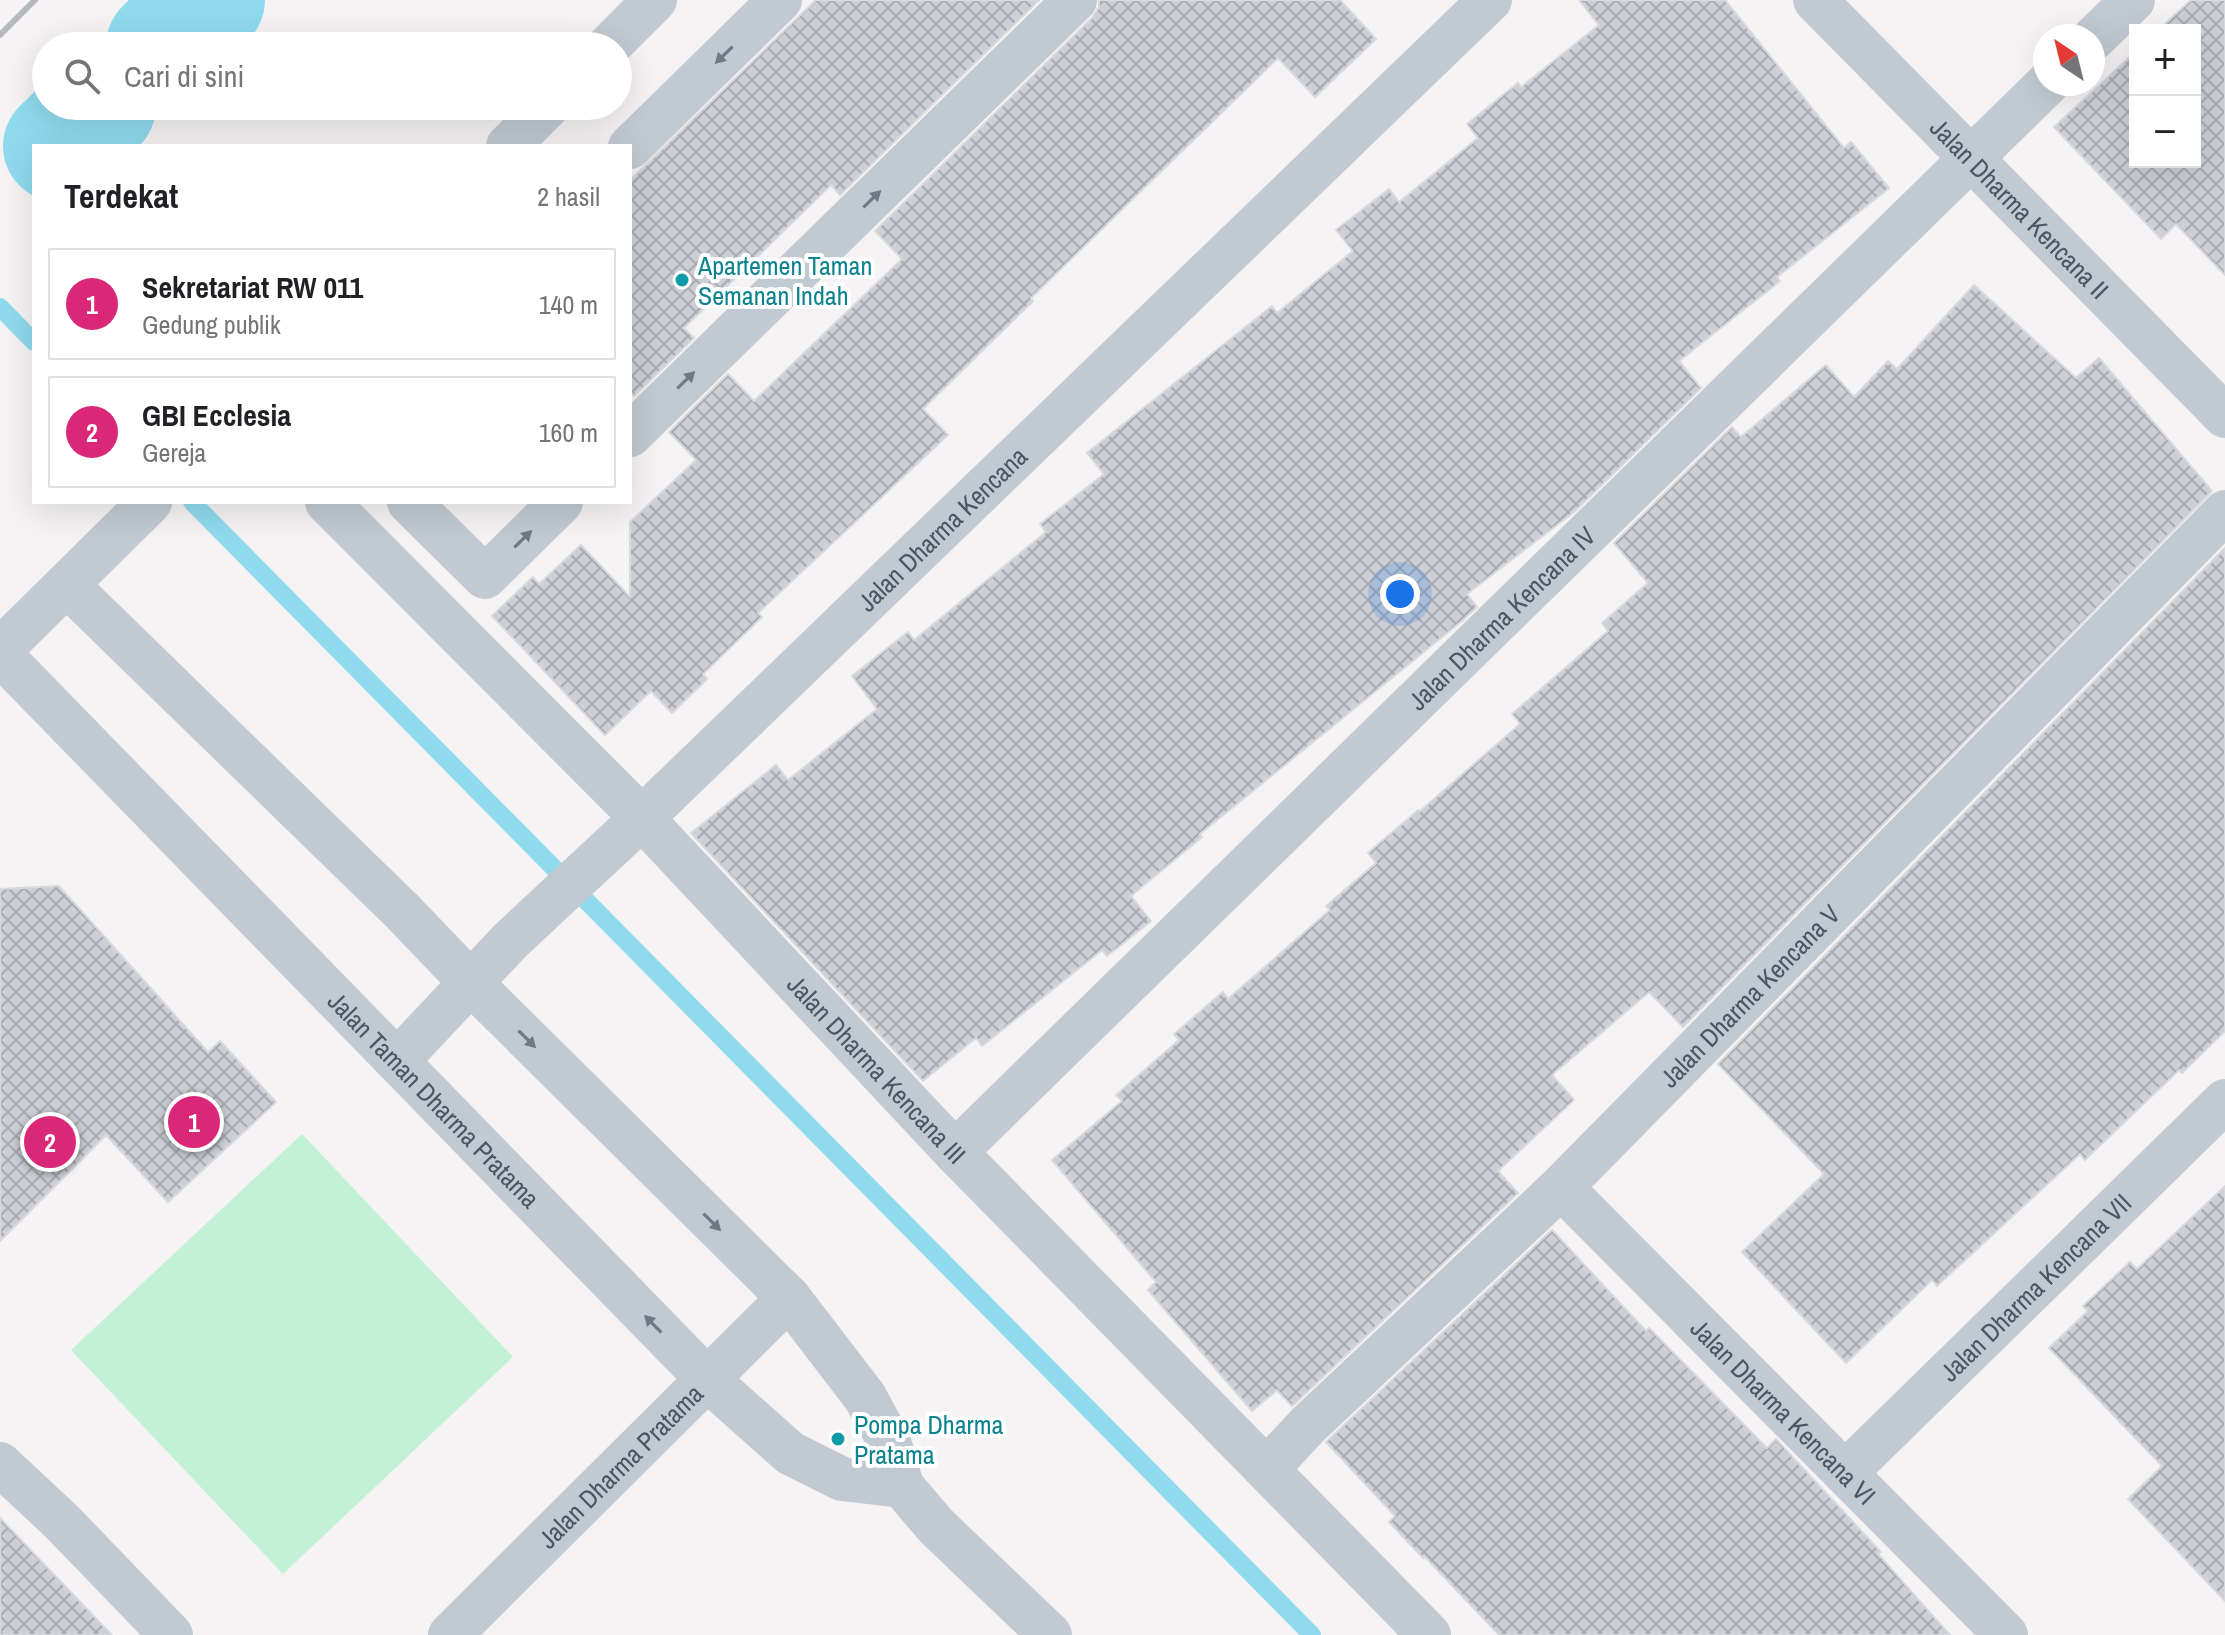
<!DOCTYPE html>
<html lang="id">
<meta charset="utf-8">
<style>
body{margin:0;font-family:"Archivo Narrow",sans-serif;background:#f6f6f6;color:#202124}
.controls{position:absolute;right:24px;top:24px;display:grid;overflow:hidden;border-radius:0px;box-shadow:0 8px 32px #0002}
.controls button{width:72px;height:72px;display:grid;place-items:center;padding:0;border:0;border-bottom:2px solid #e0e0e0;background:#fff;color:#202124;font:40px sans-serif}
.compass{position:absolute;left:2033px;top:24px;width:72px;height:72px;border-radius:50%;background:#fff;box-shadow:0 8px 32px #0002;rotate:325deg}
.you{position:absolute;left:1400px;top:594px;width:28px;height:28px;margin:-20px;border:6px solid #fff;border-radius:50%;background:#1a73e8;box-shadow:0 0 0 12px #1a73e833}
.badge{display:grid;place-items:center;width:52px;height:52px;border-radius:50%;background:#db2777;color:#fff;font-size:26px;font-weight:700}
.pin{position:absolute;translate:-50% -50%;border:4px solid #fff;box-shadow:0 2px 8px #0006}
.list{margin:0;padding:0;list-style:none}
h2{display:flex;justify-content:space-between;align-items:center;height:104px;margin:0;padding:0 32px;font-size:34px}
h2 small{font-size:26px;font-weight:400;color:#757577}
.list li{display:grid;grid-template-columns:52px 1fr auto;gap:24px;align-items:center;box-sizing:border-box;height:112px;margin:0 16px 16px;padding:0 16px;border:2px solid #e0e0e0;border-radius:0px}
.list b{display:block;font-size:30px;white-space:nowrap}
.list p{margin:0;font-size:26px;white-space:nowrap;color:#757577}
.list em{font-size:26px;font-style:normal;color:#757577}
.icon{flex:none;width:44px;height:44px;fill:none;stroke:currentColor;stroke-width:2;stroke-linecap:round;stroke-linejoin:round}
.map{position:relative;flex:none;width:2225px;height:1635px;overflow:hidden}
.search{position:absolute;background:#fff;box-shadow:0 8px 32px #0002;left:32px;top:32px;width:600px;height:88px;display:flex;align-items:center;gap:20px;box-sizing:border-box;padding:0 28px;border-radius:44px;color:#757577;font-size:30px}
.panel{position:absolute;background:#fff;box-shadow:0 8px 32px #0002;left:32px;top:144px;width:600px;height:360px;border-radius:0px}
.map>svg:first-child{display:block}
.garden{fill:#c3f1d5}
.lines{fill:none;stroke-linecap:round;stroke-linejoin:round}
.stream{stroke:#90daee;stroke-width:18}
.river{stroke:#90daee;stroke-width:112}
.building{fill:url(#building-cross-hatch);stroke:#d7d9de;stroke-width:2}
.minor{stroke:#c1cad2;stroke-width:44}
.rail{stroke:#b5b8bd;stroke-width:6}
.oneway{fill:#6e7983}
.culture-dot{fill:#0f9aa8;stroke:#fff;stroke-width:3}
.labels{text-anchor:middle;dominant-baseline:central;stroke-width:8;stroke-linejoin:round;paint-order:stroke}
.street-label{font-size:26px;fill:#4a5661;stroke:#fff}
.culture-label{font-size:26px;fill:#0d838f;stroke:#fff;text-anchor:start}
</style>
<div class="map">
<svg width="2225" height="1635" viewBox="0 0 2225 1635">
<defs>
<pattern id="building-cross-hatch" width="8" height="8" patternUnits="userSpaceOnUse" patternTransform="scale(2)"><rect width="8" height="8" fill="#cdcfd5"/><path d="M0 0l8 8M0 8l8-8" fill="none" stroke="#a8abb0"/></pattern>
</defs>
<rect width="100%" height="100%" fill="#f5f3f3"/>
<path class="garden" d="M302,1134L513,1357L283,1574L71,1350Z"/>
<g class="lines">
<g class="stream">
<path d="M0,307L34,342"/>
<path d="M192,502L1312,1635"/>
</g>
<g class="river">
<path d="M162,46L209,0"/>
<path d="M59,146L100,106"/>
</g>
</g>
<g class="building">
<path d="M816,0H1039L840,195L831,185L684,328L694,338L634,396L630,391V180Z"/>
<path d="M1099,0H1340L1376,39L1315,97L1278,58L1031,298L1033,301L923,409L948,435L758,613L762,617L703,674L707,679L672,713L651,691L605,735L492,616L533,577L539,584L581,545L630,597V522L696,460L669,432L728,374L754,401L902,259L875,231L1092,18L1099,7Z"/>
<path d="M1579,0H1725L1844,148L1851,142L1889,188L1777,277L1780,281L1679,361L1701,388L1574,512L1467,594L1477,607L1463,620L1200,834L1202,837L1131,896L1151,921L1107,956L1102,950L982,1046L976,1038L923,1081L691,833L776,765L788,780L877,709L852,676L908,632L914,640L1046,532L1040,524L1104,474L1087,453L1272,306L1277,313L1353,251L1336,230L1389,189L1399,202L1478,138L1467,124L1518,83L1521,87L1599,25Z"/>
<path d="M2191,0H2225V275L2176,224L2161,239L2054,127L2135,52V162H2195V30H2158Z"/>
<path d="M1974,285L2076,378L2099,358L2212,491L1683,1027L1649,992L1552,1075L1574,1100L1498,1171L1518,1193L1292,1406L1277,1390L1252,1411L1148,1290L1156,1282L1052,1160L1122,1101L1116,1095L1179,1040L1174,1034L1223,992L1228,999L1330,910L1326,906L1376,863L1368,853L1418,810L1419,812L1520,724L1512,714L1608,631L1602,623L1648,583L1614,543L1732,427L1741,437L1826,365L1854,397L1888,361L1897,369Z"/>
<path d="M2225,548V1031L2182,1073L2179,1070L2085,1160L2080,1154L1937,1286L1932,1280L1846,1363L1742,1252L1824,1174L1718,1064Z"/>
<path d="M59,886L208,1052L220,1041L276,1102L168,1202L106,1135L0,1241V889Z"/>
<path d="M2225,1186V1601L2128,1499L2162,1466L2049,1348L2088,1311L2083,1306L2130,1262L2137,1269Z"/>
<path d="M1552,1230L1646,1331L1649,1328L1767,1448L1776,1439L1881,1552L1878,1554L1950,1635H1499L1424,1556L1423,1558L1389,1522L1395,1516L1326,1442Z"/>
<path d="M0,1518L112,1635H0Z"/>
</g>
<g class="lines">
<g class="minor">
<path id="s1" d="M1815,0L2225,416"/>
<path d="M2093,39L2133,0"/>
<path d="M609,46L655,0"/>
<path d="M508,146L548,106"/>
<path d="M630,147L780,0"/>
<path d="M630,435L1075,0"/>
<path id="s2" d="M327,502L642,818L955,1152L1429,1635"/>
<path d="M409,502L485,577L561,502"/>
<path d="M67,585L402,911L472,984L789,1298L865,1397L889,1441L902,1486L936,1526L1050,1635"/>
<path d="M0,650L150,502"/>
<path id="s3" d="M0,654L708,1380L790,1453L842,1479L902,1486"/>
<path id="s4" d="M397,1061L510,941L642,818L1490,0"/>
<path id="s5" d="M955,1152L2047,84"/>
<path id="s6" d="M1561,1187L2006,1635"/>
<path d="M0,1464L62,1522L171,1635"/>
<path id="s7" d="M1267,1469L1308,1425L1561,1187L2225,512"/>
<path id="s8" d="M1845,1473L2225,1101"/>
<path id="s9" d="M450,1635L789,1298"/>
</g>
<path class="rail" d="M0,35L35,0"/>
</g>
<defs><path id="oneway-solid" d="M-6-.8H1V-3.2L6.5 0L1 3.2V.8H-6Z" transform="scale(2)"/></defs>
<g class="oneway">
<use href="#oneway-solid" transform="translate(724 55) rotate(136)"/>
<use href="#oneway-solid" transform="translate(872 199) rotate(-44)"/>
<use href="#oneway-solid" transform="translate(686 380) rotate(-44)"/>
<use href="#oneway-solid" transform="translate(523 539) rotate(-44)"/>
<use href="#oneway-solid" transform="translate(527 1039) rotate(45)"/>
<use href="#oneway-solid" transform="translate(712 1222) rotate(45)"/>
<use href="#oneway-solid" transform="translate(653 1324) rotate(-134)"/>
</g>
<g class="culture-dot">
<circle cx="682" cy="280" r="8"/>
<circle cx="838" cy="1439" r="8"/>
</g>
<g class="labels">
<g class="street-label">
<text stroke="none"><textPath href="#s1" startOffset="292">Jalan Dharma Kencana II</textPath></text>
<text stroke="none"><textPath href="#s4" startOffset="762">Jalan Dharma Kencana</textPath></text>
<text stroke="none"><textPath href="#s5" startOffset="764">Jalan Dharma Kencana IV</textPath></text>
<text stroke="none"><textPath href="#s7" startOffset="676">Jalan Dharma Kencana V</textPath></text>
<text stroke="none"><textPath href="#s2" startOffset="790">Jalan Dharma Kencana III</textPath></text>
<text stroke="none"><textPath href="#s3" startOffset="622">Jalan Taman Dharma Pratama</textPath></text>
<text stroke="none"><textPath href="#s8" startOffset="266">Jalan Dharma Kencana VII</textPath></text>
<text stroke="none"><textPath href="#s6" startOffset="316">Jalan Dharma Kencana VI</textPath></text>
<text stroke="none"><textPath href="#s9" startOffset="240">Jalan Dharma Pratama</textPath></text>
</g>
<g class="culture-label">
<text x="698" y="265">Apartemen Taman<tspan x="698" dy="30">Semanan Indah</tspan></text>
<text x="854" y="1424">Pompa Dharma<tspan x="854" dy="30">Pratama</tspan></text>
</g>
</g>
</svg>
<div class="controls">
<button>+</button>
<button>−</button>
</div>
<svg class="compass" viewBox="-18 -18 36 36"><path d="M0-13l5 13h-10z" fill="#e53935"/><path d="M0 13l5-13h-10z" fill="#757577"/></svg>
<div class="you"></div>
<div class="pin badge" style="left:194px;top:1122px">1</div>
<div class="pin badge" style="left:50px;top:1142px">2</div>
<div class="search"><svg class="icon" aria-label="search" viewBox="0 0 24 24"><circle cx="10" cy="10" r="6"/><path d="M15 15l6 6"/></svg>Cari di sini</div>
<section class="panel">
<h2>Terdekat<small>2 hasil</small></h2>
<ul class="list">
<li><span class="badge">1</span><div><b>Sekretariat RW 011</b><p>Gedung publik</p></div><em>140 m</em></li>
<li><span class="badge">2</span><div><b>GBI Ecclesia</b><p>Gereja</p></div><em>160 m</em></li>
</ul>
</section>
</div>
